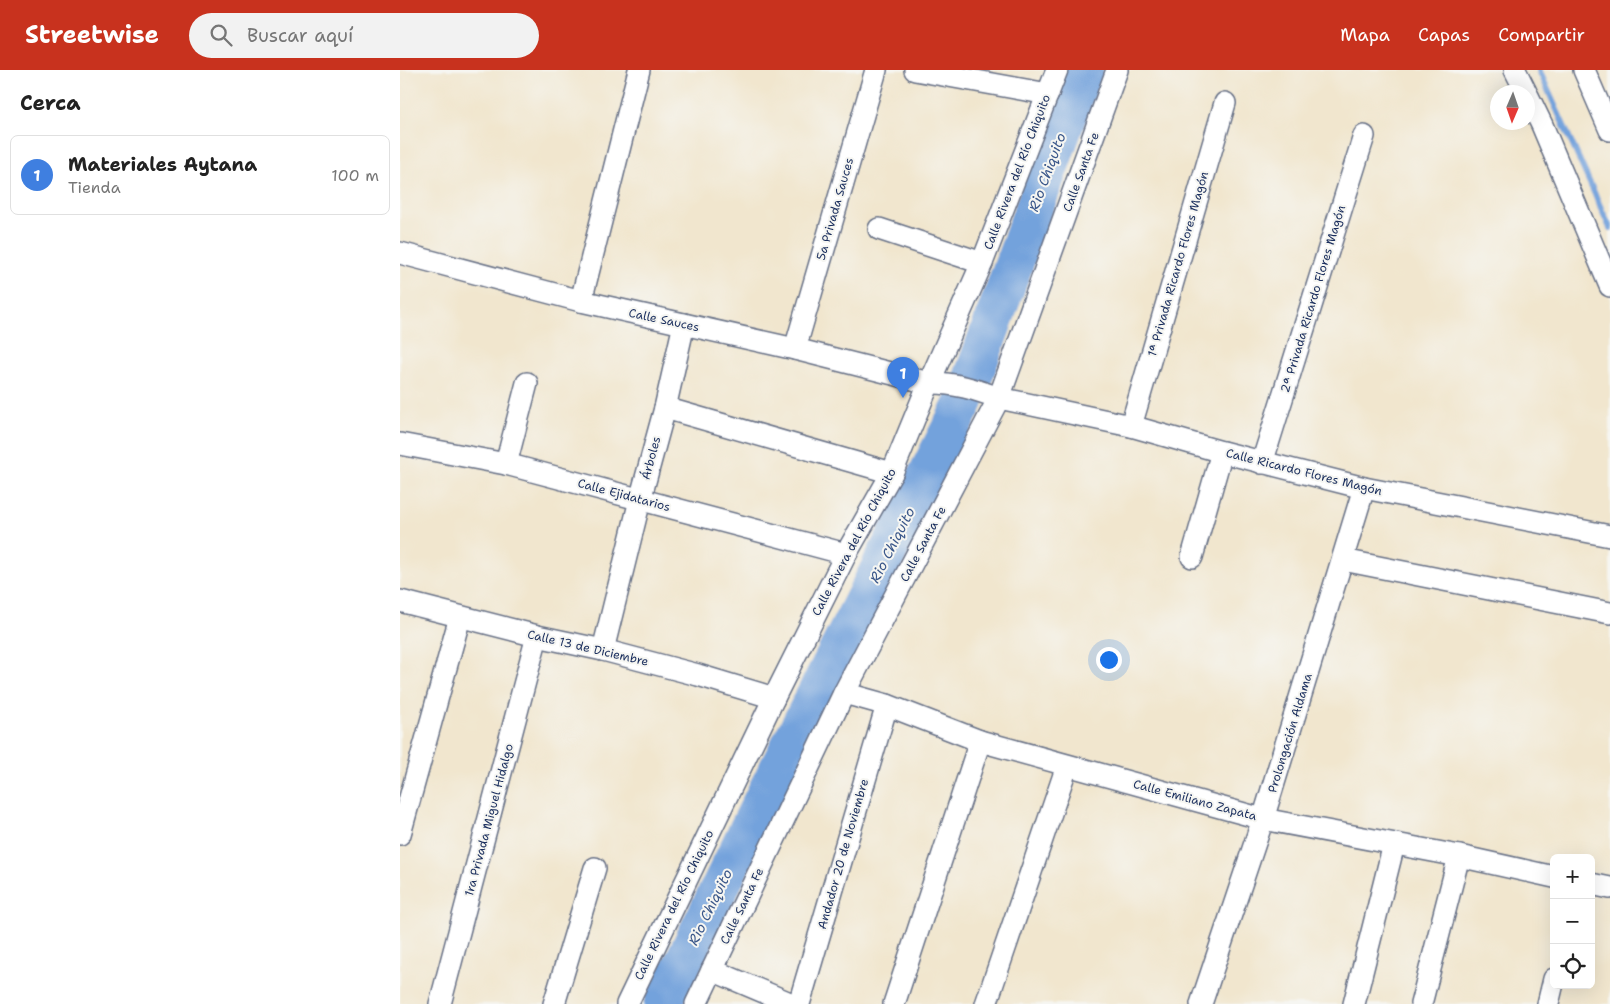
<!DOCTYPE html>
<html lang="es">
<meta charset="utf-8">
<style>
body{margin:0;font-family:"Shantell Sans",sans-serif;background:#f2f2f2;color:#222}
.controls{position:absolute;right:15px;bottom:15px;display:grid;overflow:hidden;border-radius:8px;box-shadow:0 5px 20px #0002}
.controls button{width:45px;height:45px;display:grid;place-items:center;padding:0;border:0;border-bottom:1px solid #e0e0e0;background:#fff;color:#222;font:25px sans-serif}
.compass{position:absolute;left:1090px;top:15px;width:45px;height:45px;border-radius:50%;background:#fff;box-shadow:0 5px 20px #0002;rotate:182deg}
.you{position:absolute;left:708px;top:589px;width:18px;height:18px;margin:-12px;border:4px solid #fff;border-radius:50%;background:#1a73e8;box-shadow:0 0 0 8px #1a73e833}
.badge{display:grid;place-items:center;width:32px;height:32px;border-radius:50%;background:#c8321e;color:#fff;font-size:16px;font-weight:700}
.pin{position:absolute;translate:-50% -41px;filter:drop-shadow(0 1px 2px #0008)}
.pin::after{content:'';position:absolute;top:26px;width:18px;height:15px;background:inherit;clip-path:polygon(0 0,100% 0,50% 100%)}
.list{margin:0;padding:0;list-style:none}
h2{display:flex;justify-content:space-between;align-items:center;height:65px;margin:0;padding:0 20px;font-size:21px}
h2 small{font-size:16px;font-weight:400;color:#767676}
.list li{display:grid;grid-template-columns:32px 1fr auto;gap:15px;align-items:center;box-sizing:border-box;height:80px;margin:0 10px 10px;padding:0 10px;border:1px solid #e0e0e0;border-radius:8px}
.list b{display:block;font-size:19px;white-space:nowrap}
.list p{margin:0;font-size:16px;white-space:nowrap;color:#767676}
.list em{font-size:16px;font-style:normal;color:#767676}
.icon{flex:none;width:28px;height:28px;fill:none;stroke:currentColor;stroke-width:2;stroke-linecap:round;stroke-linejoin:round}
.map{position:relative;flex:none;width:1210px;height:934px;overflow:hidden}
header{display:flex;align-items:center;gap:30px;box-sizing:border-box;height:70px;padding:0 25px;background:#c8321e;color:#fff}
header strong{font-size:24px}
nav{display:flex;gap:28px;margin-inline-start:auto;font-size:18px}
.search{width:350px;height:45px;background:#f2f2f2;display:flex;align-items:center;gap:12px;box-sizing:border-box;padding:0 18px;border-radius:28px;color:#767676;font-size:19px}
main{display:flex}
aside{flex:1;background:#fff}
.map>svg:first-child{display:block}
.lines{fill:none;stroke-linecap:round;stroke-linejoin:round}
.stream{stroke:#73a2dc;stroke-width:6}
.river{stroke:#73a2dc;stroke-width:39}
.street-casing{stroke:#666f85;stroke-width:24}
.street{stroke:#fff;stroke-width:21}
.labels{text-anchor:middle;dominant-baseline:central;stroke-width:4;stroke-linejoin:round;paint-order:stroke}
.street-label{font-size:12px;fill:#1b2f5e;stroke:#f6f6f2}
.water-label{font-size:14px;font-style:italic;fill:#3a578a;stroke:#f6f6f2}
</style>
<header>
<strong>Streetwise</strong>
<div class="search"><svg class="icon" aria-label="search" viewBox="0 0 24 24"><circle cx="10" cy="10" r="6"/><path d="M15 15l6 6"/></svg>Buscar aquí</div>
<nav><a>Mapa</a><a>Capas</a><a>Compartir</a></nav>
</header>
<main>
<aside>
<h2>Cerca<small></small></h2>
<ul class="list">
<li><span class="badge" style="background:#3f7fe0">1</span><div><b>Materiales Aytana</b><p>Tienda</p></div><em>100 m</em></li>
</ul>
</aside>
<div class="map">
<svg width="1210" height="934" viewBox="0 0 1210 934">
<rect width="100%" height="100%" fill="#f6f6f2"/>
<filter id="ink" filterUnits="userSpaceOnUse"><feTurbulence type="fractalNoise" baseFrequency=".02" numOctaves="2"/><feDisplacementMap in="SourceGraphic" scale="10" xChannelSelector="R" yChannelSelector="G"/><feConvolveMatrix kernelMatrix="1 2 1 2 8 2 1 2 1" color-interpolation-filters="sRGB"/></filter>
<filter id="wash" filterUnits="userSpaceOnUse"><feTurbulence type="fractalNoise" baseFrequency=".0096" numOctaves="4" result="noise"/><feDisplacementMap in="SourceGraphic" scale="20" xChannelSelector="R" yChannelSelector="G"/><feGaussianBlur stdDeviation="1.12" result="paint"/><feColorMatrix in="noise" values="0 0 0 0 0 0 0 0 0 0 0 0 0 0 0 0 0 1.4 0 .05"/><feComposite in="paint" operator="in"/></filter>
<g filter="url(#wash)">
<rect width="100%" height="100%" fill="#f1e6ce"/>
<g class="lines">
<path class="stream" d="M1139,0L1210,158"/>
<path class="river" d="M263,934L365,725L564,332L684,0"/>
</g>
</g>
<g filter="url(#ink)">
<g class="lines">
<g class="street-casing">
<g id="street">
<path d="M515,0L648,24"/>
<path d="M1115,0L1126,22"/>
<path d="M1184,0L1210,60"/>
<path d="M1128,26L1142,55L1210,216"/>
<path d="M479,159L582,193"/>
<path d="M0,183L181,231L395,279L529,313C553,312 577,320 599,328L731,356L822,382L964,418L1210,466"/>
<path d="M181,231L239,0"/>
<path d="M395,279L476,0"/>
<path d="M265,338L492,403"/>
<path d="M731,356L825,33"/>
<path d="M0,374L106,394L446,484"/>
<path d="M862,393L964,66"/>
<path d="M106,394L127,313"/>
<path d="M792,487L822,382"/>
<path d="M943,490L1210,543"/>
<path d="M0,531L137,566L203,580L298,605L374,628"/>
<path d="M203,580L240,430L265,338L284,254"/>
<path d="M444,623L487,635L580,671L863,749L1059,786L1154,807"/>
<path d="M0,764L60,547"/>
<path d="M1191,814L1210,818"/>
<path d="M312,900L392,934"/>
<path d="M40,934L137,566"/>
<path d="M154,934L195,798"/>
<path d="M227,934L374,628L446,484L492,403L529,313L582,193L657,0"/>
<path d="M296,934L444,623L599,328L717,0"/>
<path d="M399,934L487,635"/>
<path d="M494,934L580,671"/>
<path d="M586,934L667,696"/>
<path d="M801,934L863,749L964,418"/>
<path d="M954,934L994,774"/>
<path d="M1021,934L1059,786"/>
<path d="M1148,934L1154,909"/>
</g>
</g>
<use href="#street" class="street"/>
</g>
</g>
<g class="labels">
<g class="street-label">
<text transform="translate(617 102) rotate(-69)">Calle Rivera del Río Chiquito</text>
<text transform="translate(681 102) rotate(-70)">Calle Santa Fe</text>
<text transform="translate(435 139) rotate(-74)">5a Privada Sauces</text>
<text transform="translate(778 194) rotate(-74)">1ª Privada Ricardo Flores Magón</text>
<text transform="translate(913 229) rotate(-73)">2ª Privada Ricardo Flores Magón</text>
<text transform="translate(264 250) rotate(12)">Calle Sauces</text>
<text transform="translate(251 388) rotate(-75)">Árboles</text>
<text transform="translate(904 402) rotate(14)">Calle Ricardo Flores Magón</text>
<text transform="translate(224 425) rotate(15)">Calle Ejidatarios</text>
<text transform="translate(454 472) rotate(-62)">Calle Rivera del Río Chiquito</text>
<text transform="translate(523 474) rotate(-62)">Calle Santa Fe</text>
<text transform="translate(188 578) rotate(13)">Calle 13 de Diciembre</text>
<text transform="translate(890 663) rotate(-73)">Prolongación Aldama</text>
<text transform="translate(795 730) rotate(15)">Calle Emiliano Zapata</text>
<text transform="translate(89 750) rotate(-75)">1ra Privada Miguel Hidalgo</text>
<text transform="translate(443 784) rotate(-74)">Andador 20 de Noviembre</text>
<text transform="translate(274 835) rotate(-64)">Calle Rivera del Río Chiquito</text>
<text transform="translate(342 836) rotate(-64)">Calle Santa Fe</text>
</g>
<g class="water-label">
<text transform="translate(647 102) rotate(-70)">Rio Chiquito</text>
<text transform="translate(492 475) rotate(-63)">Rio Chiquito</text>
<text transform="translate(310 837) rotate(-64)">Rio Chiquito</text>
</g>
</g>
</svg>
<div class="controls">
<button>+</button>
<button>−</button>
<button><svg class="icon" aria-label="locate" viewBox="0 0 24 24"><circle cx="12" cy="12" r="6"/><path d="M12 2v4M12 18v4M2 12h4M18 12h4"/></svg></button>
</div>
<svg class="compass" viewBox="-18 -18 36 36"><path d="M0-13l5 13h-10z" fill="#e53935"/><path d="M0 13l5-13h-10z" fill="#767676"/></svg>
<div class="you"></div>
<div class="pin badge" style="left:503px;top:328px;background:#3f7fe0">1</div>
</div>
</main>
